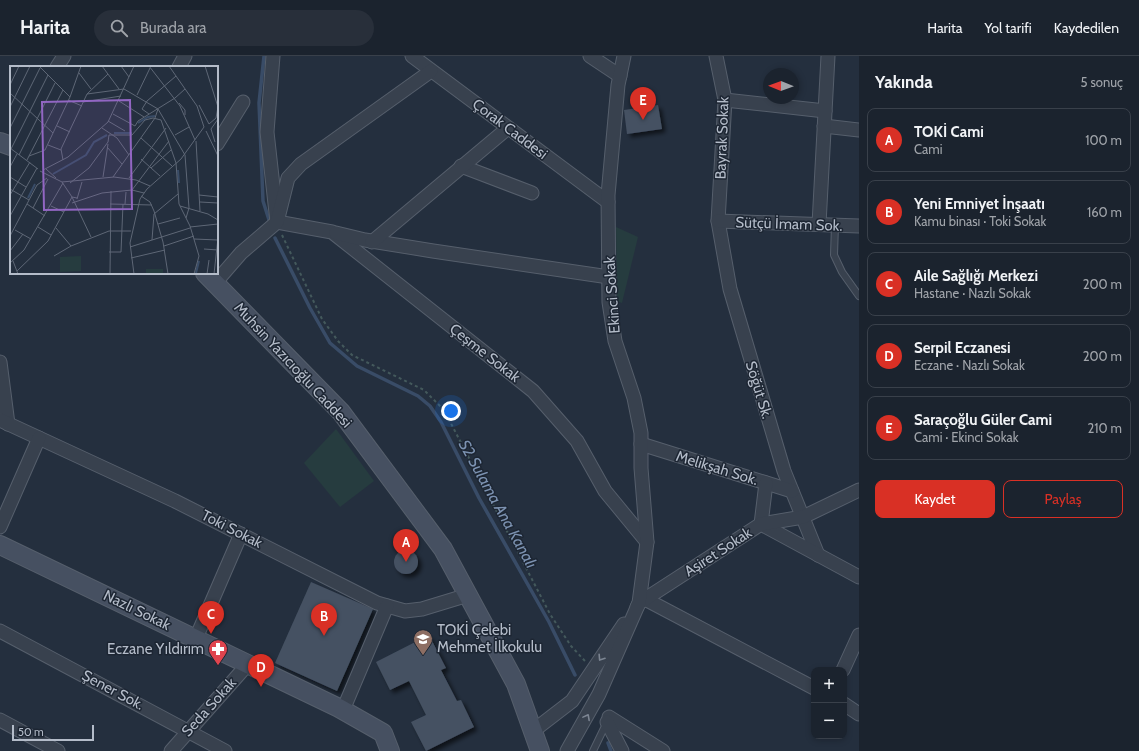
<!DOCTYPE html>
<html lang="tr">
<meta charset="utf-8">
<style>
body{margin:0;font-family:Cabin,sans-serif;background:#282f3a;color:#f1f3f6}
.controls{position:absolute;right:12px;bottom:12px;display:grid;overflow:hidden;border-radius:8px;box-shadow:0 2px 6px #0003}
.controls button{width:36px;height:36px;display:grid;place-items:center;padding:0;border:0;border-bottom:1px solid #39404a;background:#1b232e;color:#f1f3f6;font:20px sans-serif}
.compass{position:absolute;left:763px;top:12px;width:36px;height:36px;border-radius:50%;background:#1b232e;box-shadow:0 2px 6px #0003;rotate:271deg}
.scale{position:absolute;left:12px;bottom:10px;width:82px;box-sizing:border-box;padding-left:4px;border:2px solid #b4bcc9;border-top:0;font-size:11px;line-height:14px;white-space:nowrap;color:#b4bcc9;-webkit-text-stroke:3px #1d2633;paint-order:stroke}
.you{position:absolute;left:451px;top:355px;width:14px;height:14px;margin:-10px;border:3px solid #fff;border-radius:50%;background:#1a73e8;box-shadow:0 0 0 6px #1a73e833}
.badge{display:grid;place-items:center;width:26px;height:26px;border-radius:50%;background:#d93025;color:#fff;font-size:13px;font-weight:700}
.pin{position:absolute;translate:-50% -33px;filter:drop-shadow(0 1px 2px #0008)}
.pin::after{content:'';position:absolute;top:21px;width:14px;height:12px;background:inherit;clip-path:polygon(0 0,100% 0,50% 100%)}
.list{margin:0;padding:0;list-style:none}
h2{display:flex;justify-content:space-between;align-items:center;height:52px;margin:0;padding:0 16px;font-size:17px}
h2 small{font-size:13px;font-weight:400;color:#a0a4aa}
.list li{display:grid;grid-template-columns:26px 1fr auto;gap:12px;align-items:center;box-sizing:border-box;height:64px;margin:0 8px 8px;padding:0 8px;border:1px solid #39404a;border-radius:8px}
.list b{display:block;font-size:15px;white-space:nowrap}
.list p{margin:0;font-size:13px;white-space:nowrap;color:#a0a4aa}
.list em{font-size:13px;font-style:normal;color:#a0a4aa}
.actions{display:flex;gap:8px;padding:12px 16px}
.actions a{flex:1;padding:9px 0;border:1px solid #d93025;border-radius:8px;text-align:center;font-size:14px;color:#d93025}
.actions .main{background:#d93025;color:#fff}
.icon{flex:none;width:22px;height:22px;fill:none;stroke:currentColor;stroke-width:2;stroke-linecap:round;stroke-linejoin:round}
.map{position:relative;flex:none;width:859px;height:695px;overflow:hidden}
header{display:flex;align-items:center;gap:24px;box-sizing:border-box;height:56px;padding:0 20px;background:#1b232e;border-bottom:1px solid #39404a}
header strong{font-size:19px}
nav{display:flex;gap:22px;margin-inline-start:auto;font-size:14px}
.search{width:280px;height:36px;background:#282f3a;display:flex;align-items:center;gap:10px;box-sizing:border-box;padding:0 14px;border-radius:22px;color:#a0a4aa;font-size:15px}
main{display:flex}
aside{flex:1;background:#1b232e}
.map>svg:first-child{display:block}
.green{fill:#263c3f}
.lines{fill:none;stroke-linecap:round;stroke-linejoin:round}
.stream{stroke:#394c67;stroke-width:3.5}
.building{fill:#455162;filter:url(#shadow)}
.lane-casing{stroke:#565f6c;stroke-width:8}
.street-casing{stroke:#565f6c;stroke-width:15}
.secondary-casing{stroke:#565f6c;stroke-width:20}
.path{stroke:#44595c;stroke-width:2;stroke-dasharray:3 3;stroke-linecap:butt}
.lane{stroke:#38414e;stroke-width:6}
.street{stroke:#38414e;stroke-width:13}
.secondary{stroke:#465061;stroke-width:18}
.oneway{stroke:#7c8592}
.labels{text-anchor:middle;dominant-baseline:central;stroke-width:3;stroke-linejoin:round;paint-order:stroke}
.street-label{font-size:15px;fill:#b4bcc9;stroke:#1d2633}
.poi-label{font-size:15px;fill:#b4bcc9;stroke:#1d2633;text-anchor:start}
.water-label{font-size:16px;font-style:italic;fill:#7c92b1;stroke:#1d2633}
.inset-river{fill:none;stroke:#394c67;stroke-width:2}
.inset-road{fill:none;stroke:#5e6776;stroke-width:1}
.view{fill:#9266c3;fill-opacity:0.15;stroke:#9266c3;stroke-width:2}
.inset-edge{fill:none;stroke:#b4bcc9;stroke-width:2}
</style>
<header>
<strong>Harita</strong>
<div class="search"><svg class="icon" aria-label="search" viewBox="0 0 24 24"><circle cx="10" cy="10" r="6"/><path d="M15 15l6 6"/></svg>Burada ara</div>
<nav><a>Harita</a><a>Yol tarifi</a><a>Kaydedilen</a></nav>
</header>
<main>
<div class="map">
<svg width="859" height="695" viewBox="0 0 859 695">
<defs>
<filter id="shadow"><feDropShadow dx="3.5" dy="3.5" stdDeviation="2" flood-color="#0009"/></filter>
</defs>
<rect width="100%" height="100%" fill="#242f3e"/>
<g class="green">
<path d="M616,171L638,181L622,247L617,245Z"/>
<path d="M336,373L374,425L340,451L304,407Z"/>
</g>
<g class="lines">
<g class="stream">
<path d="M264,0L259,47L263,145L270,167"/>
<path d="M275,182L310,252L330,287L357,310L418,340L430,350L441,366L479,442L549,566L575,619"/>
<path d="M608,687L611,695"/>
</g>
</g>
<g class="building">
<path d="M658,49L662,73L627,78L624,54Z"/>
<circle cx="406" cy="506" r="12"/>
<path d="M311,526L373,553L337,635L275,607Z"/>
<path d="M429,579L446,612L441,614L457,645L461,644L474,671L426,695L411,666L426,659L409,625L390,634L376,606Z"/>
</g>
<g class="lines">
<g class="lane-casing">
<g id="lane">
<path d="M835,169L834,199L842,216L859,240"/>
<path d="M593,695L606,668"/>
</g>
</g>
<g class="street-casing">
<g id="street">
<path d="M273,0L267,76L277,166L332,176L533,335L577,385L605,435L647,486"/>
<path d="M412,0L608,146"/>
<path d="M590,0L620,20"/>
<path d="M716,0L725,44L718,165L730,233L784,415L818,499"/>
<path d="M57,11L64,0"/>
<path d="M179,11L185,0"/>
<path d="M725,44L825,55"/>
<path d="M824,70L859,74"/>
<path d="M217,88L243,46"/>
<path d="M461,110L532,137"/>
<path d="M718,165L859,170"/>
<path d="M819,168L828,0"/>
<path d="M336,177L365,184L433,195L609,221"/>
<path d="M372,186L508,72"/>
<path d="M215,227L241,197L277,166L288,122L301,108L431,15"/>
<path d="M0,306L8,368"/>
<path d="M0,364L175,445L377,547L405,555L422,553L468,539"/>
<path d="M641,388L792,435"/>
<path d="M766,427L761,468L859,521"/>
<path d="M0,471L39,382"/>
<path d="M645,543L814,632"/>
<path d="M637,551L639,547L761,468L803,461L859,434"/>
<path d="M0,575L225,695"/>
<path d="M196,582L241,478"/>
<path d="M843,614L859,579"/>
<path d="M844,648L859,658"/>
<path d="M343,654L387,550"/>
<path d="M609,661L663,695"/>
<path d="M0,664L58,695"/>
<path d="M607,666L622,695"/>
<path d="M533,675L572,645L624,568"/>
<path d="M171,695L248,608"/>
<path d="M567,695L599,638L639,547L647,486L641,412V377L634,342L615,285L609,246L608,139L618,29L624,0"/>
</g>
</g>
<g class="secondary-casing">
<g id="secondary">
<path d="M0,86L11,90"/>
<path d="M205,217L341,356L443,493L516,628L540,695"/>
<path d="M0,489L339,652L383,677L390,695"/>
</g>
</g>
<path class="path" d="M282,179L322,263L338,285L352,299L424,334L444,354L550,558L571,590L585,605"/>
<use href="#lane" class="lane"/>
<use href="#street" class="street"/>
<use href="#secondary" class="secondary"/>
</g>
<defs><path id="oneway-chevron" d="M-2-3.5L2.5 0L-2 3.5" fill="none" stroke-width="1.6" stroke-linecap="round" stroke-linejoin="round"/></defs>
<g class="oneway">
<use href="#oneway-chevron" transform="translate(601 602) rotate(123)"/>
<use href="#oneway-chevron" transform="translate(587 661) rotate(-62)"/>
</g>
<defs>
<g id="school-pin" transform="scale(1)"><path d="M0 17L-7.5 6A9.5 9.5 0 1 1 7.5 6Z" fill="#8d6e63" stroke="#1d2633"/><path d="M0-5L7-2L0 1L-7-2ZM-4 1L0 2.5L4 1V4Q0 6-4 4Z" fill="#fff"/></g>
<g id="pharmacy-pin" transform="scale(1)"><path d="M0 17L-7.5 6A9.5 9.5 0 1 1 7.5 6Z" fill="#e0444e" stroke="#1d2633"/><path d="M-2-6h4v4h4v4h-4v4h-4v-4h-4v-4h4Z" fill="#fff"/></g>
</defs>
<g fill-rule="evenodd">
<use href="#school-pin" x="423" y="583"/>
<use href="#pharmacy-pin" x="218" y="593"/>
</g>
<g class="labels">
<g class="street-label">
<text transform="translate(510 73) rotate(37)">Çorak Caddesi</text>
<text transform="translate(722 82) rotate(-88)">Bayrak Sokak</text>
<text transform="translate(789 168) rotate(2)">Sütçü İmam Sok.</text>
<text transform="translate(612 239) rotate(-94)">Ekinci Sokak</text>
<text transform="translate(485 297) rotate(38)">Çeşme Sokak</text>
<text transform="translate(293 309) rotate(47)">Muhsin Yazıcıoğlu Caddesi</text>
<text transform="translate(759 334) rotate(73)">Söğüt Sk.</text>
<text transform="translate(717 412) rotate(17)">Melikşah Sok.</text>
<text transform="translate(232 473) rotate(27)">Toki Sokak</text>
<text transform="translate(718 496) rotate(-33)">Aşiret Sokak</text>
<text transform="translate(137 554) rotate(26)">Nazlı Sokak</text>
<text transform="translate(113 634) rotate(28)">Şener Sok.</text>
<text transform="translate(209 651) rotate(-48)">Seda Sokak</text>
</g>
<g class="poi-label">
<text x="437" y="574">TOKİ Çelebi<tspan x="437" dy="17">Mehmet İlkokulu</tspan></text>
<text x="204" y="593" text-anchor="end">Eczane Yıldırım</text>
</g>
<g class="water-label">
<text transform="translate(498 448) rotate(61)">S2 Sulama Ana Kanalı</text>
</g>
</g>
<g transform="translate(10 10)">
<rect width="208" height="208" fill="#242f3e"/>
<path d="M71,190V205L50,206V191ZM136,203H153V208H136Z" fill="#263c3f"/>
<path class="inset-river" d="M128,57L138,51L145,50M104,67H122M168,104L169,117M43,108L76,89L84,76L97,69M18,132L25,118M186,207L189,195"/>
<path class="inset-road" d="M92,0L109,23M111,0L119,11M139,0L170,40L185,74M159,0L187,40L194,61M195,0L208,41L206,52L199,58M30,1L60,31M69,7L81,23M0,19L9,0M0,27L43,67M77,28L114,23L148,43L175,89L179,142L176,152M127,29L140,2M58,34L72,40M109,35L134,51M73,36L111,30M169,37L175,44V49M189,39L199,58M0,41L20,0M103,48L125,60L128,55L165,32L175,23M139,48L132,43L137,35L166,10M98,55L115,65M47,60L60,66M0,62L30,2M92,62L107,72L119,89M201,63L208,53M201,63L205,76M196,65L208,90M165,69L179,61M131,72L162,100M186,75L190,145M38,79L51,84M97,81L112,98M0,82L28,103M1,83L38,9M9,89L45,17M19,90L53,24M131,93L150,110M17,94L19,90L35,84L60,31L71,0M53,94L51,83L77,28L98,8M0,101L7,88M141,102L161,84M36,103L46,112M33,104L58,91L98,56L124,0M30,105L52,116L104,111L126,114L140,120M0,111L16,121M93,111L98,78M103,111L145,52L148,43M119,112L156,62M52,116L62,131L81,171M60,117L79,102L98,76L99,69H122L135,54L143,52L151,54L166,97L169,138L180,160L189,190L184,208M0,123L19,134M134,127L122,124L159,75M0,129L20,96M189,129L208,131M131,130L140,136L144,145L153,176L158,208M67,133L72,116M190,136L208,137M62,137L92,127L122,124M17,138L35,150M100,138L142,139M115,138L116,126M41,140L54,146M170,140L198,148L208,154M23,142L38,113M0,150L27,102M148,158L170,152M28,161L41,169M180,161L208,158M46,162L61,180M5,164L21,173M0,170L27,119L37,112M184,173L208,174M142,174L144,148L168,128M154,180L184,170M120,181L180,162M194,183L208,184M0,185L13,168M99,186H111L113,138M44,190L61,180L99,165H121M121,192L155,184M3,195L8,208M0,197L14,184L53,117M7,205L38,175L62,131L67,132M100,208L101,125M124,208L120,177L130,133L137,123L171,93L194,61M197,208L199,194M204,208L208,172"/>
<path class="view" d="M120,34L122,143L34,144L32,36Z"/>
<rect width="208" height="208" class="inset-edge"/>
</g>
</svg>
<div class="controls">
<button>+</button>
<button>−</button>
</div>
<svg class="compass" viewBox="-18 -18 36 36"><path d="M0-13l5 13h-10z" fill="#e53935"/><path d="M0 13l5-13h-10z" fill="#a0a4aa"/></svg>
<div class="scale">50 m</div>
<div class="you"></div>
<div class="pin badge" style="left:406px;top:506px">A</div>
<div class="pin badge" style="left:324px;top:580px">B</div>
<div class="pin badge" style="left:211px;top:578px">C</div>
<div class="pin badge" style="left:261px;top:631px">D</div>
<div class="pin badge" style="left:643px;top:64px">E</div>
</div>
<aside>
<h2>Yakında<small>5 sonuç</small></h2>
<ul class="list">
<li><span class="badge">A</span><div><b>TOKİ Cami</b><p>Cami</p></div><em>100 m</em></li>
<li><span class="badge">B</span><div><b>Yeni Emniyet İnşaatı</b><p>Kamu binası · Toki Sokak</p></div><em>160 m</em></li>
<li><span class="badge">C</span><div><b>Aile Sağlığı Merkezi</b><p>Hastane · Nazlı Sokak</p></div><em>200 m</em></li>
<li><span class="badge">D</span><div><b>Serpil Eczanesi</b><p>Eczane · Nazlı Sokak</p></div><em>200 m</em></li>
<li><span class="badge">E</span><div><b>Saraçoğlu Güler Cami</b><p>Cami · Ekinci Sokak</p></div><em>210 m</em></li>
</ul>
<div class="actions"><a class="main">Kaydet</a><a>Paylaş</a></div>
</aside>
</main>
